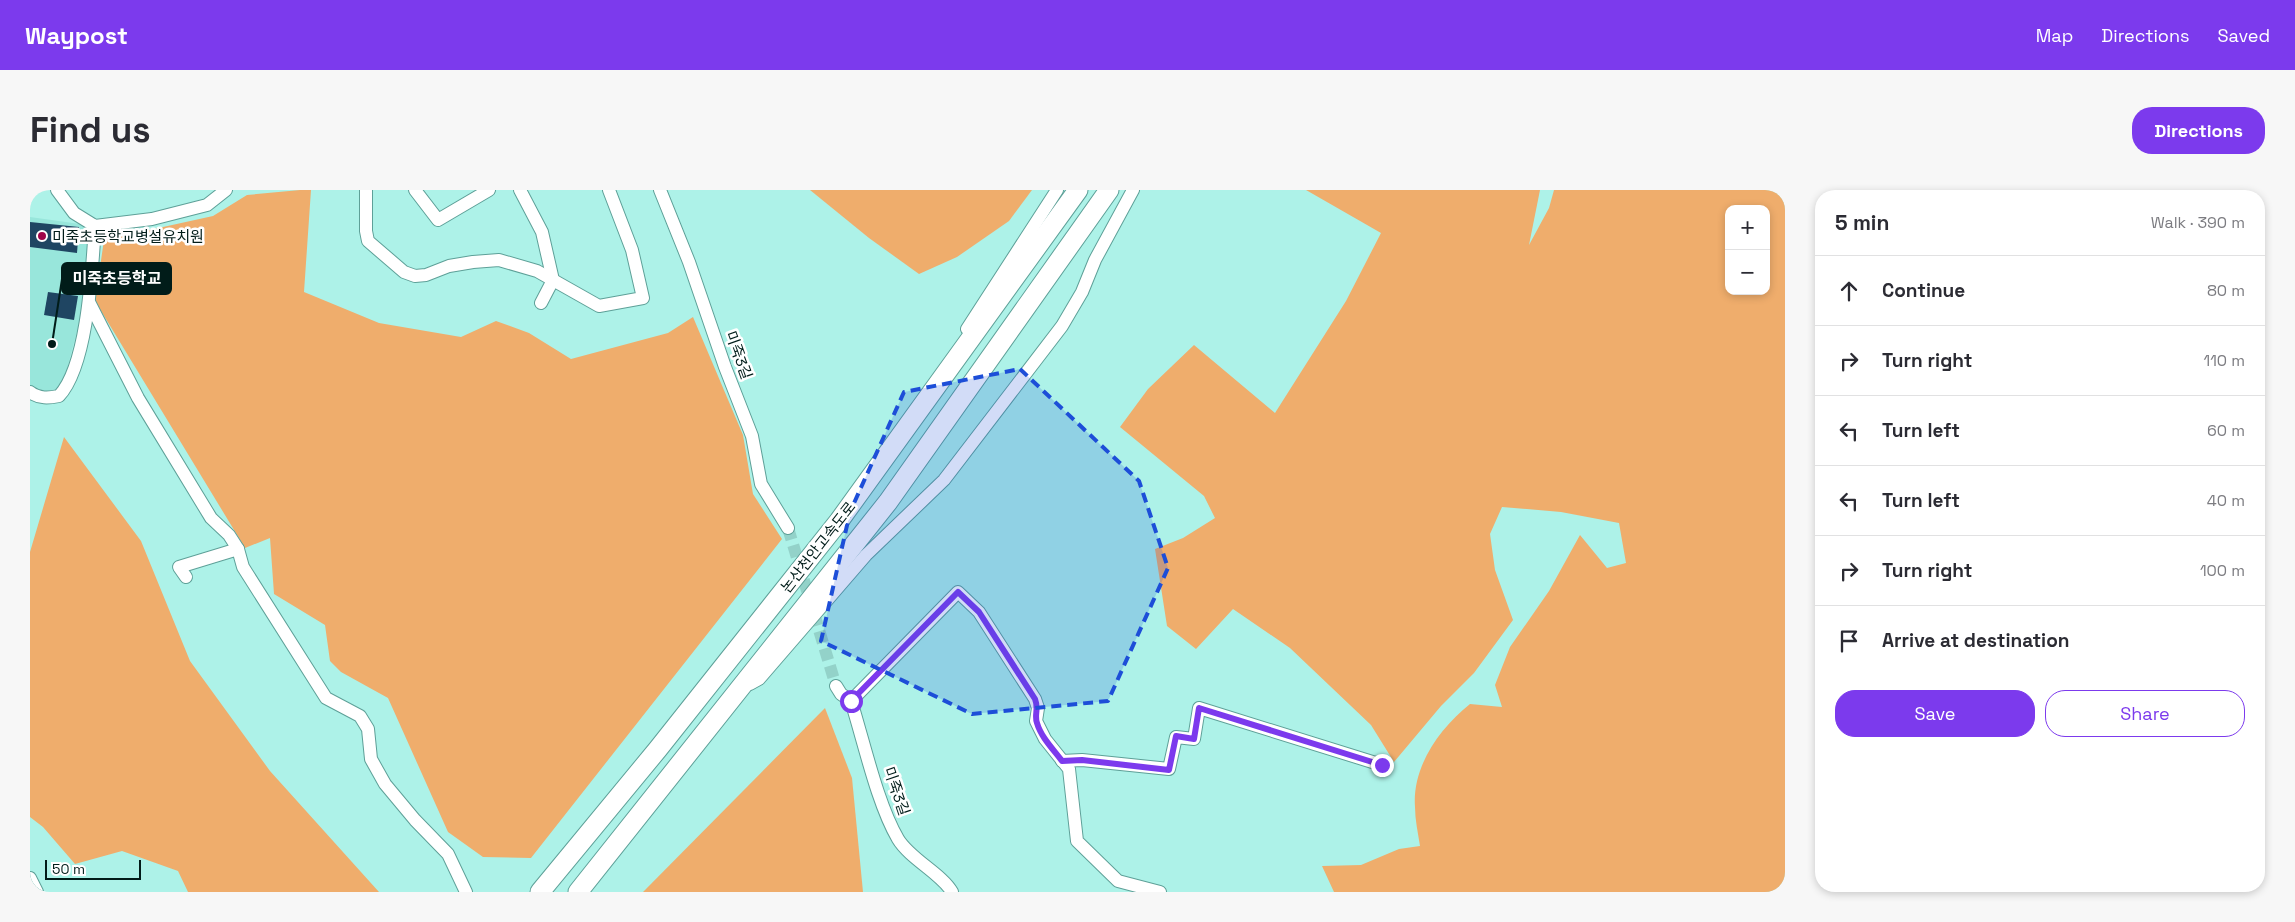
<!DOCTYPE html>
<meta charset="utf-8">
<style>
body{margin:0;font-family:"Space Grotesk","Noto Sans KR",sans-serif;background:#f7f7f7;color:#2b2b33}
.controls{position:absolute;right:15px;top:15px;display:grid;overflow:hidden;border-radius:10px;box-shadow:0 2px 8px #0003}
.controls button{width:45px;height:45px;display:grid;place-items:center;padding:0;border:0;border-bottom:1px solid #e1e1e2;background:#fff;color:#2b2b33;font:25px sans-serif}
.scale{position:absolute;left:15px;bottom:12px;width:96px;box-sizing:border-box;padding-left:5px;border:2px solid #011c19;border-top:0;font-size:14px;line-height:18px;white-space:nowrap;color:#011c19;-webkit-text-stroke:4px #fff;paint-order:stroke}
.stop{position:absolute;width:15px;height:15px;margin:-11px;border:4px solid #7c3aed;border-radius:50%;background:#fff}
.stop.end{background:#7c3aed;border-color:#fff;box-shadow:0 1px 5px #0008}
.list{margin:0;padding:0;list-style:none}
h2{display:flex;justify-content:space-between;align-items:center;height:65px;margin:0;padding:0 20px;font-size:21px}
h2 small{font-size:16px;font-weight:400;color:#7c7c81}
.list li{display:grid;grid-template-columns:32px 1fr auto;gap:15px;align-items:center;box-sizing:border-box;height:70px;padding:0 20px;border-top:1px solid #e1e1e2}
.list b{display:block;font-size:19px;white-space:nowrap}
.list em{font-size:16px;font-style:normal;color:#7c7c81}
.actions{display:flex;gap:10px;padding:15px 20px}
.actions a{flex:1;padding:11px 0;border:1px solid #7c3aed;border-radius:20px;text-align:center;font-size:18px;color:#7c3aed}
.actions .main{background:#7c3aed;color:#fff}
.icon{flex:none;width:28px;height:28px;fill:none;stroke:currentColor;stroke-width:2;stroke-linecap:round;stroke-linejoin:round}
.map{position:relative;flex:none;width:1755px;height:702px;overflow:hidden;border-radius:20px}
header{display:flex;align-items:center;gap:30px;box-sizing:border-box;height:70px;padding:0 25px;background:#7c3aed;color:#fff}
header strong{font-size:24px}
nav{display:flex;gap:28px;margin-inline-start:auto;font-size:18px}
.intro{display:flex;align-items:center;justify-content:space-between;box-sizing:border-box;height:120px;padding:0 30px}
h1{margin:0;font-size:35px}
.button{padding:12px 22px;border-radius:20px;background:#7c3aed;color:#fff;font-size:18px;font-weight:700}
main{display:flex;gap:30px;padding:0 30px}
aside{flex:1;background:#fff;border-radius:20px;box-shadow:0 2px 8px #0003}
.map>svg:first-child{display:block}
.built{fill:#98e6db}
.green{fill:#efad6c;fill-rule:evenodd}
.building{fill:#1f4562}
.lines{fill:none;stroke-linecap:round;stroke-linejoin:round}
.minor-tunnel{stroke:#93d2c9;stroke-width:12;stroke-dasharray:12 6;stroke-linecap:butt}
.minor-casing{stroke:#5ea098;stroke-width:14}
.highway-casing{stroke:#5ea098;stroke-width:21}
.minor{stroke:#fff;stroke-width:12}
.highway{stroke:#fff;stroke-width:19}
.route{stroke:#7c3aed;stroke-width:6}
.marked{fill:#1d4ed8;fill-opacity:0.2;stroke:#1d4ed8;stroke-width:4;stroke-dasharray:10 6;stroke-linejoin:round}
.poi-dot{fill:#9f0449;stroke:#fff;stroke-width:2}
.labels{text-anchor:middle;dominant-baseline:central;stroke-width:5;stroke-linejoin:round;paint-order:stroke}
.poi-label{font-size:15px;fill:#011c19;stroke:#fff;text-anchor:start}
.street-label{font-size:15px;fill:#011c19;stroke:#fff}
.leader{fill:none;stroke:#011c19;stroke-width:2}
.callout-dot{fill:#011c19;stroke:#fff;stroke-width:2}
.callout{fill:#011c19;stroke:#011c19;stroke-width:2}
.callout-label{font-size:16px;text-anchor:middle;font-weight:bold;fill:#fff}
</style>
<header>
<strong>Waypost</strong>
<nav><a>Map</a><a>Directions</a><a>Saved</a></nav>
</header>
<div class="intro"><h1>Find us</h1><a class="button">Directions</a></div>
<main>
<div class="map">
<svg width="1755" height="702" viewBox="0 0 1755 702">
<rect width="100%" height="100%" fill="#adf2e8"/>
<path class="built" d="M0,27L50,34L61,40L54,114L33,195L25,200L16,201L5,199L0,195Z"/>
<g class="green">
<path d="M270,0H281L274,102L349,133L431,147L466,131L499,143L541,169L638,143L663,127L713,245L723,304L752,349L501,668L453,667L418,642L358,508L311,482L300,471L295,435L244,404L240,348L215,358L65,111L74,50L183,26L217,5Z"/>
<path d="M780,0H1002L979,31L927,67L889,84L839,48Z"/>
<path d="M1276,0H1510L1499,55L1519,18L1524,0H1755V702H1304L1292,676L1331,675L1369,659L1390,656C1388,643 1385,630 1385,617C1382,576 1410,538 1440,514L1472,517L1465,495L1480,457L1519,401L1550,345L1577,378L1596,373L1589,333L1531,322L1472,317L1460,344L1465,380L1483,430L1444,483L1411,516L1364,572L1341,535L1260,458L1203,419L1166,459L1137,436L1125,359L1153,348L1185,328L1174,306L1090,237L1118,199L1164,155L1245,223L1316,111L1351,43ZM1699,19H1736V101H1699Z"/>
<path d="M34,247L111,351L160,471L240,581L349,702H158L148,681L92,661L45,674L13,637L0,627V362Z"/>
<path d="M795,518L822,588L833,702H613Z"/>
</g>
<g class="building">
<path d="M0,32L49,37L47,63L0,57Z"/>
<path d="M18,102L48,106L44,130L14,125Z"/>
</g>
<g class="lines">
<path class="minor-tunnel" d="M758,338L806,496"/>
<g class="minor-casing">
<g id="minor">
<path d="M27,0L44,23L65,36L122,29L177,15L196,0"/>
<path d="M336,0V41L338,51L374,82L385,86L396,85L419,76L443,72L469,70L507,81L569,116L613,108L602,60L579,0"/>
<path d="M385,0L408,30L459,0"/>
<path d="M490,0L512,42L523,90L511,113"/>
<path d="M630,0L659,72L695,177L722,246L731,294L758,338"/>
<path d="M59,112L108,208L181,328L199,345L208,359L213,377L296,508L330,526L338,539L341,569L355,594L385,630L418,664L436,702"/>
<path d="M937,139L1027,0"/>
<path d="M0,202C9,209 19,208 29,206C58,175 62,79 65,36"/>
<path d="M156,387L149,377L208,359"/>
<path d="M720,494L729,489L836,365L914,290L1032,136L1052,102L1065,70L1103,0"/>
<path d="M806,496L811,504L821,511C834,552 847,613 868,649C880,669 912,684 922,702"/>
<path d="M821,511L928,402L949,422L1005,509L1008,518L1006,531L1015,549L1039,579L1047,651L1088,691L1130,702"/>
<path d="M1032,571L1052,570L1139,579L1146,547L1164,549L1169,518L1352,575"/>
<path d="M0,688L7,702"/>
</g>
</g>
<g class="highway-casing">
<g id="highway">
<path d="M510,702L628,559L809,331L1048,0"/>
<path d="M548,702L858,312L1079,0"/>
</g>
</g>
<use href="#minor" class="minor"/>
<use href="#highway" class="highway"/>
</g>
<g class="lines">
<path class="route" d="M821,511L928,402L949,422L1005,509C1009,519 1004,525 1007,533C1011,547 1023,559 1032,571L1052,570L1139,580L1146,546L1164,549L1169,518L1352,575"/>
</g>
<path class="marked" d="M990,179L1109,291L1138,378L1078,511L942,524L791,451L820,322L874,202Z"/>
<circle class="poi-dot" cx="12" cy="46" r="5"/>
<g class="labels">
<g class="poi-label">
<text x="22" y="46">미죽초등학교병설유치원</text>
</g>
<g class="street-label">
<text transform="translate(709 165) rotate(70)">미죽3길</text>
<text transform="translate(788 357) rotate(-52)">논산천안고속도로</text>
<text transform="translate(867 601) rotate(71)">미죽3길</text>
</g>
</g>
<path class="leader" d="M22 154L32 89"/>
<circle class="callout-dot" cx="22" cy="154" r="5"/>
<rect class="callout" x="32" y="73" width="109" height="31" rx="5"/>
<g class="callout-label">
<text x="87" y="94">미죽초등학교</text>
</g>
</svg>
<div class="controls">
<button>+</button>
<button>−</button>
</div>
<div class="scale">50 m</div>
<div class="stop" style="left:821px;top:511px"></div>
<div class="stop end" style="left:1352px;top:575px"></div>
</div>
<aside>
<h2>5 min<small>Walk · 390 m</small></h2>
<ul class="list">
<li><svg class="icon" aria-label="ahead" viewBox="0 0 24 24"><path d="M12 20V5M6 11l6-6 6 6"/></svg><div><b>Continue</b></div><em>80 m</em></li>
<li><svg class="icon" aria-label="right" viewBox="0 0 24 24"><path d="M7 20v-9h11M14 6l5 5-5 5"/></svg><div><b>Turn right</b></div><em>110 m</em></li>
<li><svg class="icon" aria-label="left" viewBox="0 0 24 24"><path d="M17 20v-9H6M10 6l-5 5 5 5"/></svg><div><b>Turn left</b></div><em>60 m</em></li>
<li><svg class="icon" aria-label="left" viewBox="0 0 24 24"><path d="M17 20v-9H6M10 6l-5 5 5 5"/></svg><div><b>Turn left</b></div><em>40 m</em></li>
<li><svg class="icon" aria-label="right" viewBox="0 0 24 24"><path d="M7 20v-9h11M14 6l5 5-5 5"/></svg><div><b>Turn right</b></div><em>100 m</em></li>
<li><svg class="icon" aria-label="arrive" viewBox="0 0 24 24"><path d="M6 21V4h12l-3 4 3 4H6"/></svg><div><b>Arrive at destination</b></div></li>
</ul>
<div class="actions"><a class="main">Save</a><a>Share</a></div>
</aside>
</main>
